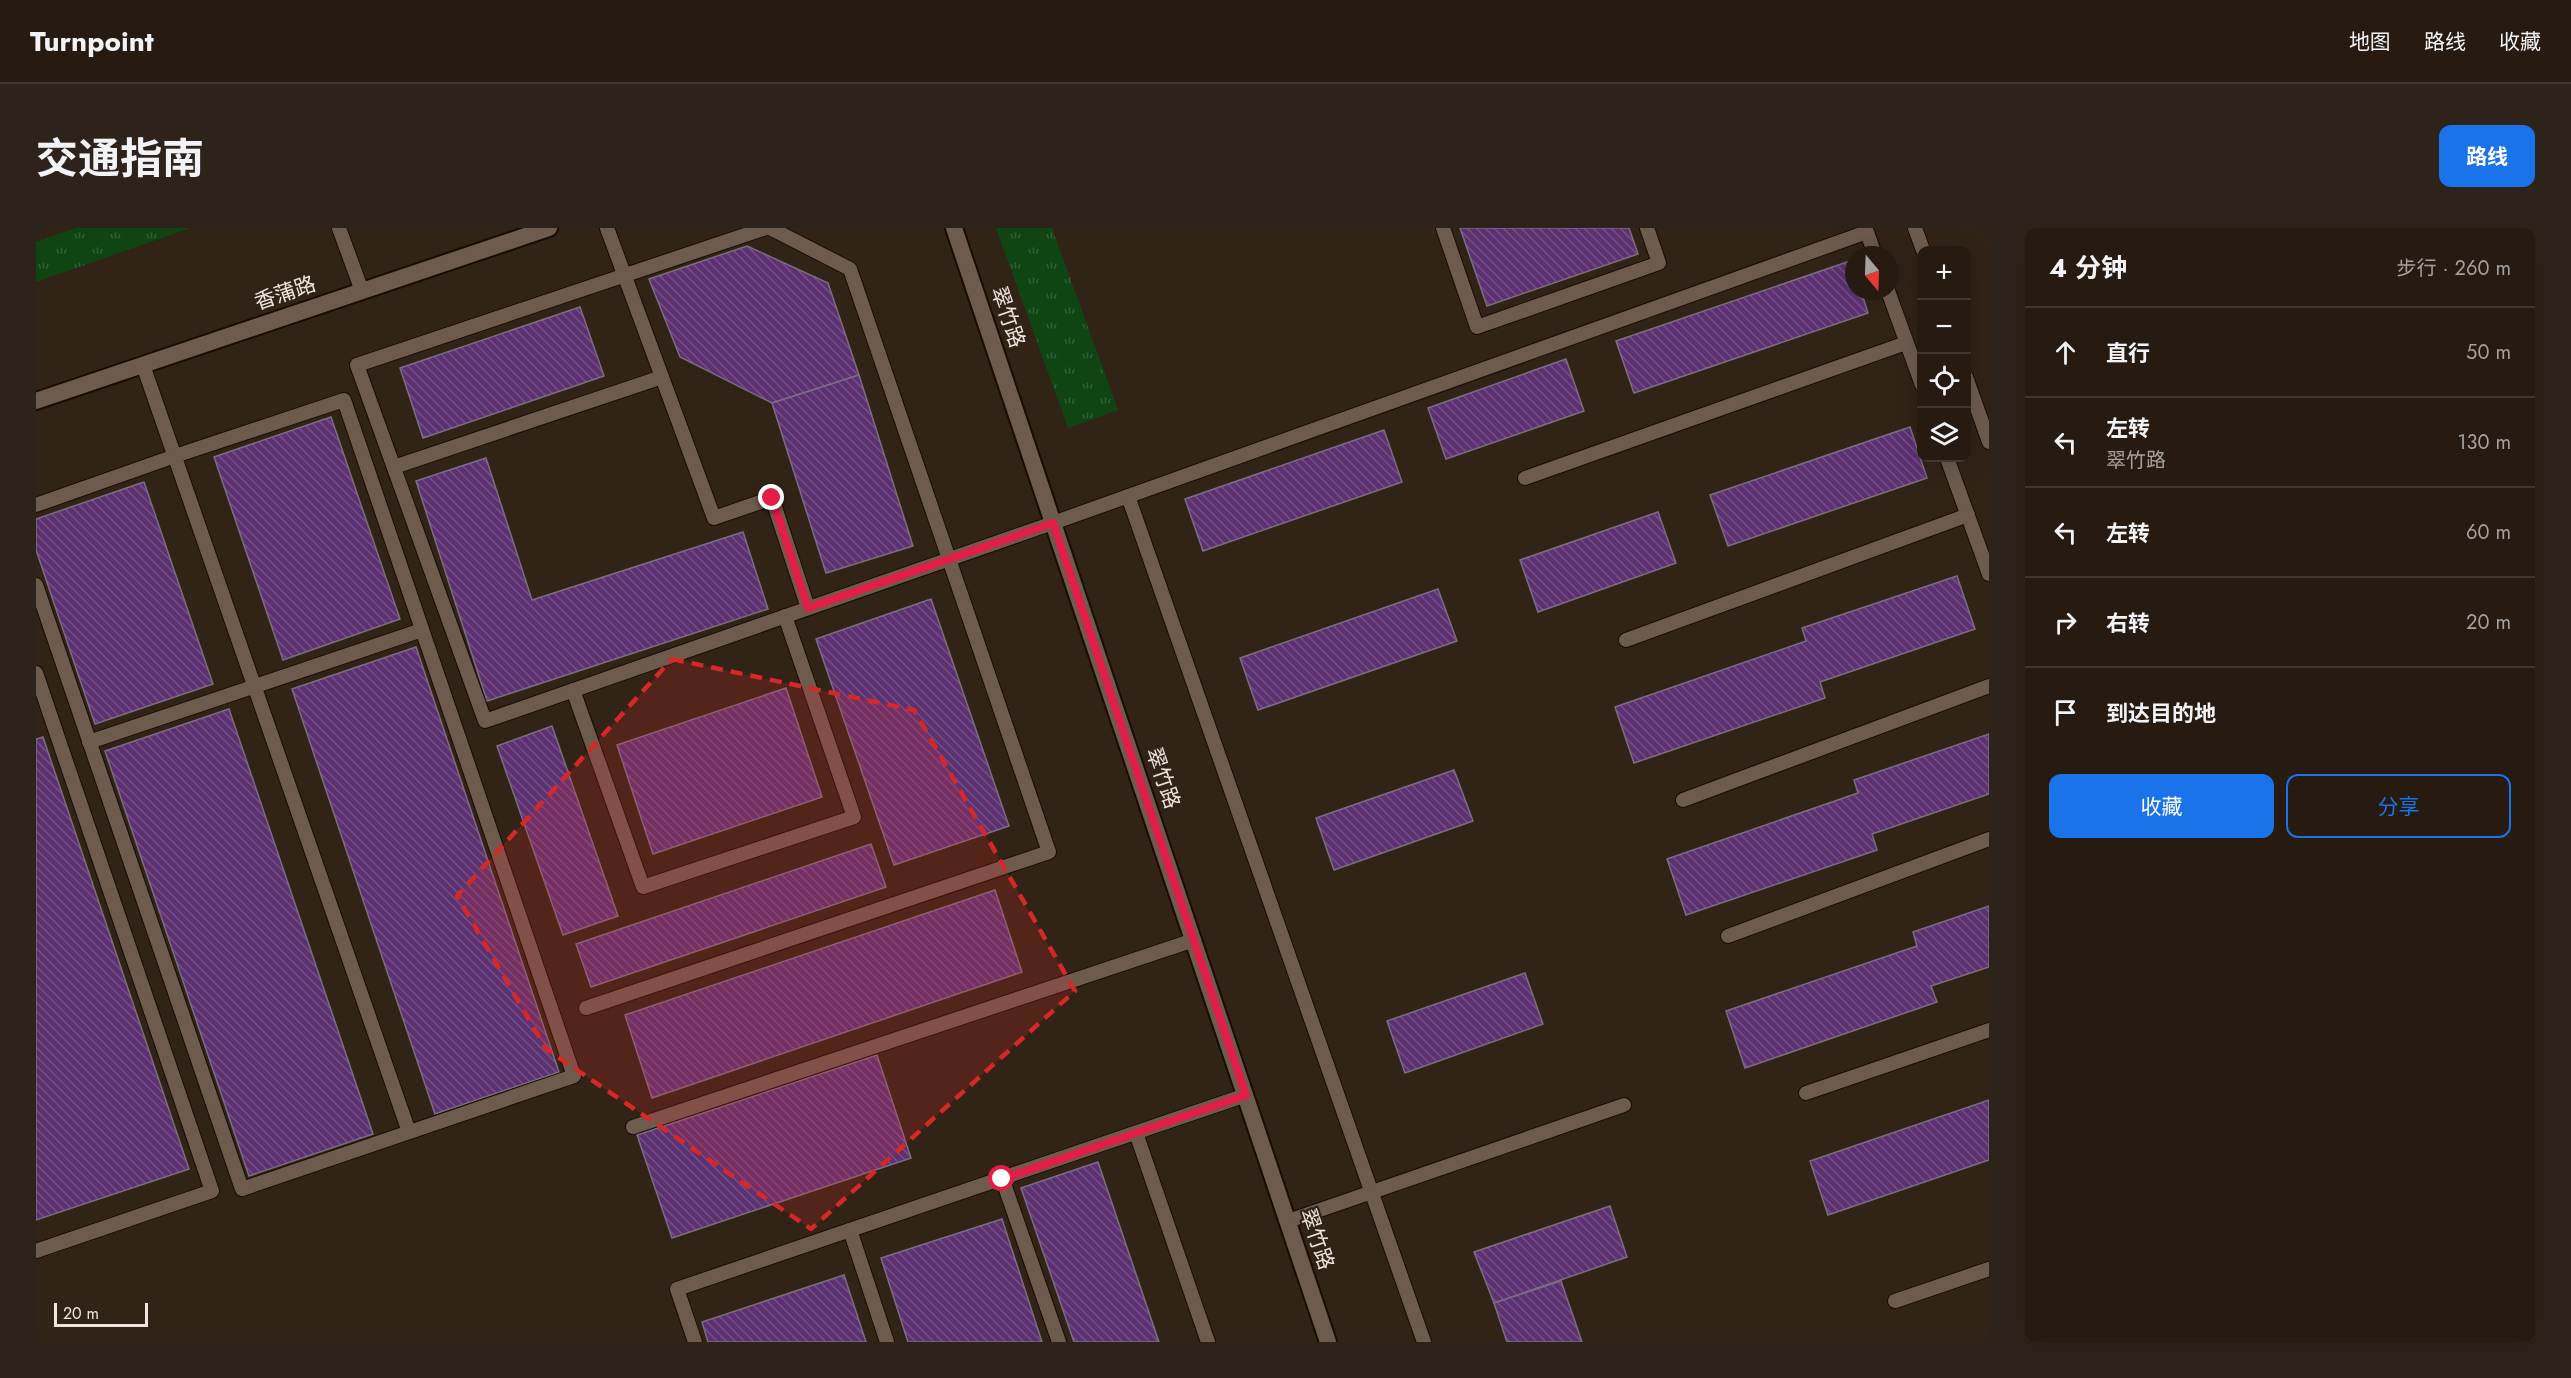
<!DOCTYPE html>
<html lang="zh">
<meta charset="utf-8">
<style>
body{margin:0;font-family:Jost,"Noto Sans SC",sans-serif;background:#2e231a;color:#f1f3f6}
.controls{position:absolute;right:18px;top:18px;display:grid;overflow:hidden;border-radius:12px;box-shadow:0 6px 24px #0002}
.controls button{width:54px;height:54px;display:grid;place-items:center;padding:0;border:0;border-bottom:2px solid #423831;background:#261a11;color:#f1f3f6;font:30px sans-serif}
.compass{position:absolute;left:1809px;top:18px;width:54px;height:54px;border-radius:50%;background:#261a11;box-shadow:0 6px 24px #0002;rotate:161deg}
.scale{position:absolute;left:18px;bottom:15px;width:94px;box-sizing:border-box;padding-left:6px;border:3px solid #f0e6df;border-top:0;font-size:16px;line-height:21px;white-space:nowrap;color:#f0e6df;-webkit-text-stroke:4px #322317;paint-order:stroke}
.stop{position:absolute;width:18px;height:18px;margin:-14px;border:4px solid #e11d48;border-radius:50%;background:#fff}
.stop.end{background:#e11d48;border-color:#fff;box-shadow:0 2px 6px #0008}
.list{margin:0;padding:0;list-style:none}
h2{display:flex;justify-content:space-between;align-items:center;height:78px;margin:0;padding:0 24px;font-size:26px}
h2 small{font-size:20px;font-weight:400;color:#a4a19f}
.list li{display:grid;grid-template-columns:39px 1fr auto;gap:18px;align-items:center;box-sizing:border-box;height:90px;padding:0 24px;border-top:2px solid #423831}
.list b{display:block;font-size:22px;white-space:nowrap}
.list p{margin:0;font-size:20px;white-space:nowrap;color:#a4a19f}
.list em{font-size:20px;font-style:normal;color:#a4a19f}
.actions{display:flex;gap:12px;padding:18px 24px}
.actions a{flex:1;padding:14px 0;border:2px solid #1a73e8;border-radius:12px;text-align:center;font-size:21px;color:#1a73e8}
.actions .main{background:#1a73e8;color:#fff}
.icon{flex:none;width:33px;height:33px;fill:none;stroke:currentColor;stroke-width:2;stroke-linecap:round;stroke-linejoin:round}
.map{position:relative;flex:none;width:1953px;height:1114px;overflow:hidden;border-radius:12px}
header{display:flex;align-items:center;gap:36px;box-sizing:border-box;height:84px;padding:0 30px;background:#261a11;border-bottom:2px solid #423831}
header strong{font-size:28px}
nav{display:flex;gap:33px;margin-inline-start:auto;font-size:21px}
.intro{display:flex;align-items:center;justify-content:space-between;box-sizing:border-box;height:144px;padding:0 36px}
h1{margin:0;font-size:42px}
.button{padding:15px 27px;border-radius:12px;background:#1a73e8;color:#fff;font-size:21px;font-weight:700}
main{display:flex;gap:36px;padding:0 36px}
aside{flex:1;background:#261a11;border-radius:12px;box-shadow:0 6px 24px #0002}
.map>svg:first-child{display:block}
.grass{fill:url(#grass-tufts)}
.building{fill:url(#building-back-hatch);stroke:#7a6e80;stroke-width:1.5}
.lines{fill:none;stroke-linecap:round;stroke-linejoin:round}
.service-casing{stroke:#190c03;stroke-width:16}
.tertiary-casing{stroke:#190c03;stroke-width:20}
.service{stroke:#6d5b4e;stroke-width:14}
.tertiary{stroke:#6d5b4e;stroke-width:16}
.route{stroke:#e11d48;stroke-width:8}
.marked{fill:#d62828;fill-opacity:0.2;stroke:#d62828;stroke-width:4.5;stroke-dasharray:12 8;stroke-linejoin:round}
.labels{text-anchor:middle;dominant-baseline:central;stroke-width:4.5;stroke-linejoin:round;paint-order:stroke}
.street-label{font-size:21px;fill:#f0e6df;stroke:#322317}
</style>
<header>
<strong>Turnpoint</strong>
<nav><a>地图</a><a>路线</a><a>收藏</a></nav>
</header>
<div class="intro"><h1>交通指南</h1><a class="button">路线</a></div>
<main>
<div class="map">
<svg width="1953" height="1114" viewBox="0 0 1953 1114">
<defs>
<pattern id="grass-tufts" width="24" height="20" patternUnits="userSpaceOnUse" patternTransform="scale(1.5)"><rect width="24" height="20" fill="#0e4513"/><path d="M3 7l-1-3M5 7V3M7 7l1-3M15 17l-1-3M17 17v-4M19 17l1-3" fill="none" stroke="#316035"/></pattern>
<pattern id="building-back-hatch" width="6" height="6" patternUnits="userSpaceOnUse" patternTransform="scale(1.5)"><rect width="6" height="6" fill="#5c3172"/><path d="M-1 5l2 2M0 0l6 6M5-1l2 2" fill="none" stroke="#744f86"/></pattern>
</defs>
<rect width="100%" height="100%" fill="#322317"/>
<g class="grass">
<path d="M40,0H154L0,54V14Z"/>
<path d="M960,0H1016L1082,182L1032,200Z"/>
</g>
<g class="building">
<path d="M1424,0H1593L1602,26L1451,78Z"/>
<path d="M711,18L792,55L823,147L736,175L644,129L613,51Z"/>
<path d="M1814,33L1818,44V63H1825L1832,85L1598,165L1580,113Z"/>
<path d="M544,79L568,148L387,210L364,140Z"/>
<path d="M1530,131L1548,183L1410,231L1392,180Z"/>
<path d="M823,147L877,318L790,345L736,175Z"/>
<path d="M295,189L364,391L247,432L178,229Z"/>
<path d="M1874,199L1891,250L1692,318L1674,267Z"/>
<path d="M1348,202L1366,254L1167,323L1149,271Z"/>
<path d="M450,230L496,372L707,304L732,381L451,473L380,253Z"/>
<path d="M108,254L177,456L59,496L0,322V291Z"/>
<path d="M1622,284L1640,335L1502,384L1484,332Z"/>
<path d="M1921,348L1939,401L1784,454L1789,470L1598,535L1579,479L1770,413L1766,400Z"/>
<path d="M1402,361L1421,413L1222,482L1204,430Z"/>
<path d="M895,371L973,598L858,637L780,411Z"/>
<path d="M380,419L523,844L399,886L256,461Z"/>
<path d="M750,460L786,569L617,626L581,517Z"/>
<path d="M193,481L337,906L213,948L69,523Z"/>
<path d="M516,498L582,688L527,707L461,518Z"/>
<path d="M1953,506V566L1836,606L1841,622L1650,687L1631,631L1822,565L1818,552Z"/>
<path d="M7,509L153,941L0,992V511Z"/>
<path d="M1418,542L1437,593L1298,642L1280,590Z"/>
<path d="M835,616L850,659L555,759L540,716Z"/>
<path d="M959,662L986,744L616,870L589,787Z"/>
<path d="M1953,678V739L1895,758L1901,774L1709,840L1690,783L1881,718L1877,704Z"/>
<path d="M1489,745L1507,796L1369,845L1351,793Z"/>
<path d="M841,827L875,930L636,1010L601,907Z"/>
<path d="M1953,872V932L1792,987L1774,933Z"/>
<path d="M1062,934L1123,1114H1038L985,960Z"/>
<path d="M1574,978L1591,1029L1458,1075L1438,1024Z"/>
<path d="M966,991L1006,1114H872L845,1030Z"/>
<path d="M808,1047L830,1114H672L666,1094Z"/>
<path d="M1525,1053L1546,1114H1471L1458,1075Z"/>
</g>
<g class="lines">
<g class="service-casing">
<g id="service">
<path d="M303,0L326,63"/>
<path d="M571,0L678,290L736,270L772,380"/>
<path d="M730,0L321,137L449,493L1017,295L1831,4L1839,27"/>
<path d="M1407,0L1441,99L1623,35L1611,0"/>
<path d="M1879,0L1887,22"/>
<path d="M1852,63L1886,157"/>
<path d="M107,137L373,904"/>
<path d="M1930,149L1953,214"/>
<path d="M1911,230L1953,346"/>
<path d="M358,239L626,149"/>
<path d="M1489,250L1870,115"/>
<path d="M1092,268L1388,1114"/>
<path d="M0,277L139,228L308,172L538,848L206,961L0,357"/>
<path d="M1590,412L1932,287"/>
<path d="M0,445L176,963L0,1023"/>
<path d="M537,462L607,659L818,589L749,388"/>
<path d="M53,514L386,402"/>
<path d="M1647,572L1953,458"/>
<path d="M1692,708L1953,611"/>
<path d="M550,780L1013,624L814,41L734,0"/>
<path d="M1770,865L1953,802"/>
<path d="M597,899L1158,712"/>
<path d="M1100,905L1172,1114"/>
<path d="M966,950L1023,1114"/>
<path d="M1252,993L1588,877"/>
<path d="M814,1002L851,1114"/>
<path d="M1859,1073L1953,1041"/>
<path d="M659,1114L641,1061L1210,867"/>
</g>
</g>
<g class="tertiary-casing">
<g id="tertiary">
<path d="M918,0L1292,1114"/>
<path d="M0,173L513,0"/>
</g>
</g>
<use href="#service" class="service"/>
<use href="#tertiary" class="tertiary"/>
</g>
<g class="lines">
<path class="route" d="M736,270L772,380L1017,295L1210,867L966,951"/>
</g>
<path class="marked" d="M636,431L878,482L1039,763L775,1001L510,821L421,668Z"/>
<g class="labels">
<g class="street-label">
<text transform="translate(249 65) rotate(-19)">香蒲路</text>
<text transform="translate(972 89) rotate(71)">翠竹路</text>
<text transform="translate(1127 550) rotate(71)">翠竹路</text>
<text transform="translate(1281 1011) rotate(71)">翠竹路</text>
</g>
</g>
</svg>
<div class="controls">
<button>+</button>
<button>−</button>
<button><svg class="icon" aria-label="locate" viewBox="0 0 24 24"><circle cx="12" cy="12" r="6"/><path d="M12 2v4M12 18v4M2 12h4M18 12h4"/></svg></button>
<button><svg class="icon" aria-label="layers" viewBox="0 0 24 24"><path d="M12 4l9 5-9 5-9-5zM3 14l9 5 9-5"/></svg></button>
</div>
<svg class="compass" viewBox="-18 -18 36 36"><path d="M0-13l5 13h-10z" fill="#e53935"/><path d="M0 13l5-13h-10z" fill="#a4a19f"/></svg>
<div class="scale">20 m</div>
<div class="stop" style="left:966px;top:951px"></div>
<div class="stop end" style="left:736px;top:270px"></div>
</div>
<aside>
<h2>4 分钟<small>步行 · 260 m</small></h2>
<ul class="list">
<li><svg class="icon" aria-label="ahead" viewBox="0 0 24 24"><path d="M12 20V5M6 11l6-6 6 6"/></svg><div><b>直行</b></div><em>50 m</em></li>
<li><svg class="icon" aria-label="left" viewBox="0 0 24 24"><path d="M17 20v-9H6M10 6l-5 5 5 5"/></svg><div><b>左转</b><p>翠竹路</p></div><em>130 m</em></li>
<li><svg class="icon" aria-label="left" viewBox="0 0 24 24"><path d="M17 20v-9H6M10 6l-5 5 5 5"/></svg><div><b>左转</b></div><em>60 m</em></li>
<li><svg class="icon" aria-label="right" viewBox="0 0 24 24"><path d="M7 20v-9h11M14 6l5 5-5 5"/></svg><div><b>右转</b></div><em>20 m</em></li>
<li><svg class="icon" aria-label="arrive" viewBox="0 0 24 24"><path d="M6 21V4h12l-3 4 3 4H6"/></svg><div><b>到达目的地</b></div></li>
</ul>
<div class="actions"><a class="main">收藏</a><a>分享</a></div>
</aside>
</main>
